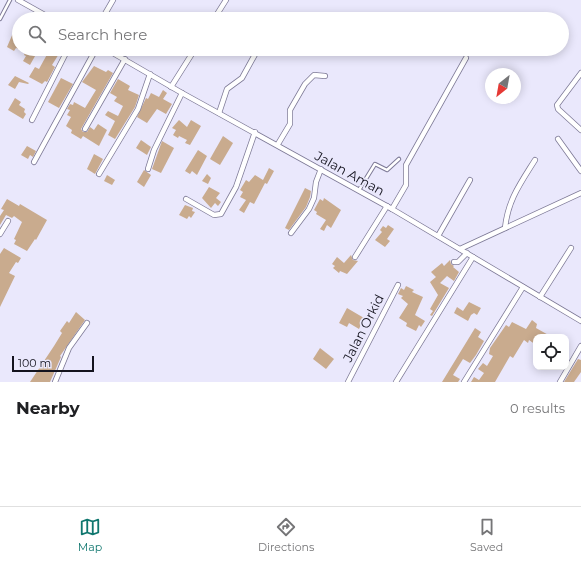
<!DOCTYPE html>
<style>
body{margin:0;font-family:Montserrat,sans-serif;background:#f2f2f2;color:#202124}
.controls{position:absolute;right:12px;bottom:12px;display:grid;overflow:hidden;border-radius:8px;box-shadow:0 2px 10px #0003}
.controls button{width:36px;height:36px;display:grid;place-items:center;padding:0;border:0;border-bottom:1px solid #e0e0e0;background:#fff;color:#202124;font:20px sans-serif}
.compass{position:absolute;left:485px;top:68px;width:36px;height:36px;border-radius:50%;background:#fff;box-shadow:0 2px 10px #0003;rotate:211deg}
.scale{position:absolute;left:12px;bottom:10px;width:82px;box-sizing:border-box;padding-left:4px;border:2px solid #14131e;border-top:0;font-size:11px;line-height:14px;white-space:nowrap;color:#14131e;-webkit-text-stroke:3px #eae8fc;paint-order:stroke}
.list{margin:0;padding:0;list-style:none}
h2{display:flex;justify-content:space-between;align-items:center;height:52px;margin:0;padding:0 16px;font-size:17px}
h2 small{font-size:13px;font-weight:400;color:#757577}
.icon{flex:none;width:22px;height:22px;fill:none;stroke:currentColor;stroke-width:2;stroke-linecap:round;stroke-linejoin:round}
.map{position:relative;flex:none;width:581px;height:382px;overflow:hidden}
.search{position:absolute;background:#fff;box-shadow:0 2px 10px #0003;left:12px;right:12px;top:12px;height:44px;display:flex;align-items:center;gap:10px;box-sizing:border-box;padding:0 14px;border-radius:22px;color:#757577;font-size:15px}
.sheet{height:124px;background:#fff}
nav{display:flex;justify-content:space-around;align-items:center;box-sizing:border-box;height:56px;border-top:1px solid #e0e0e0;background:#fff;font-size:11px;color:#757577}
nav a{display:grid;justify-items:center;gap:2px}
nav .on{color:#0f766e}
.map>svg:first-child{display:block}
.building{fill:#c9ab8e}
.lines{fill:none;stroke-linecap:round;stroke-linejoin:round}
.lane-casing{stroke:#7e7a97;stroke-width:4.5}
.street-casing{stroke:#7e7a97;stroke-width:6}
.lane{stroke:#fff;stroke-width:2.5}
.street{stroke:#fff;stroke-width:4.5}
.labels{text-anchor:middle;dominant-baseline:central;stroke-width:3.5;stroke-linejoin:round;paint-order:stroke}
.street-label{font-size:13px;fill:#14131e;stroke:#eae8fc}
</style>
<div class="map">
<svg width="581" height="382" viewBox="0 0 581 382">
<rect width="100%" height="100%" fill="#eae8fc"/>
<g class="building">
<path d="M13,33L19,36V49L16,48L14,51L7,47Z"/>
<path d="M27,49H39L30,65L23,61L26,56L24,55Z"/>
<path d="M50,49L53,51L54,49H62L52,65L55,67L47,82L45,81L42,84L29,77L35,67L39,69Z"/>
<path d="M94,66L106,72L108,70L113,73L81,129L83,132H87L90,127L94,130L98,124L107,130L99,146L83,136L81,139L71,133L72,130L66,126L71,117L67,115L70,110L67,109L70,104L73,105L74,102L85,108L96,90L82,82Z"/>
<path d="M15,76L29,83L28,84L19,82L15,89L8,85Z"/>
<path d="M61,78L73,84L59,108L48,102Z"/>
<path d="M118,79L130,86L128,90L139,95L135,107L115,139L108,135L115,121L105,115L108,111L118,116L123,106L114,101L117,97L110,93Z"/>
<path d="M163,90L167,93L163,99L172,104L166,114L157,109L147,123L137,117L146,98L148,99L151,93L159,97Z"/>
<path d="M15,98L21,102L19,105L25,109L24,112L26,114L23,119L8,110Z"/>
<path d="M179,120L187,127L191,120L201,126L190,145L185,143L187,140L179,136L178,138L173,135L176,130L172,128Z"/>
<path d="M223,136L233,143L220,165L210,159Z"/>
<path d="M141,140L151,147L147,155L136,148Z"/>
<path d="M162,141L174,148L161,173L152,169Z"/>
<path d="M27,146L36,151L33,157L30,155L28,159L21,155Z"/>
<path d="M198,150L207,156L197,175L192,171L190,174L185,171Z"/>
<path d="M94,154L103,159L95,174L87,169Z"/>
<path d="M269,168L274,171L267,184L265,183L254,204L250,202L244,213L239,210L246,200L240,197L243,192L240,190L246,180L249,182L255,175L263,180Z"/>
<path d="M144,170L151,175L144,187L137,182Z"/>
<path d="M207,174L211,178L208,184L202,181Z"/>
<path d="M107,175L115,180L112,185L104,181Z"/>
<path d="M209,187L220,193L216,198L221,202L218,206L215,203L211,208L202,198Z"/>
<path d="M305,188L311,191L310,197L306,207L289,230L285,228Z"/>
<path d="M324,198L341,210L331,228L327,225L324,231L320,229L326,220L316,214L317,212L314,210L320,199L323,201Z"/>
<path d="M7,199L19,206L20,204L47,220L36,240L35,239L27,251L14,244L16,240L14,239L22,222L14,216L12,218L6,215L0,225V216L4,210L1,209Z"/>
<path d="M185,205L193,208L192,211L195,212L191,218L189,216L187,219L179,215Z"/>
<path d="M388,225L394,229L387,239L390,241L385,247L375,240L382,232L380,230L383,226L386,228Z"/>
<path d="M4,248L21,258L18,263L16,262L9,273L15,276L0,307V254Z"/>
<path d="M351,255L353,260L358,261L347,274L340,271L339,273L333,268L335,266L332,264L337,257L344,263Z"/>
<path d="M450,260L451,264L454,266L453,267L459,272L454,281L447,276L440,283L449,288L432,316L430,315L433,311L430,309L438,295L430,282L436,277L431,272L442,263L444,266Z"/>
<path d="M406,286L414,290L412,292L423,297L415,315L425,321L421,327L419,325L416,331L406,326L407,323L399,318L408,304L401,298L403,296L398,294L401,288L404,290Z"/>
<path d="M469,302L481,308L477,315L474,313L471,315L468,321L454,313L457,307L463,311Z"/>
<path d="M347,308L364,318L359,329L349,323L347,327L339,323Z"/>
<path d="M76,312L85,320L60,356L61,357L50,382H30L54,346L62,333L60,331L67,321L69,323Z"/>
<path d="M532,320L537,324L536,328L552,337H536V345L529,340L528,343L524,340L513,358L510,356L495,382H471L474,377L479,380L484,373L478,369L483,363L487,366L493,356L489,354L490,348L506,325L509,327L512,322L526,329Z"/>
<path d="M475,328L481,332L478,337L484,341L476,355L470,363L463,359L453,375L460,379L458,382H442Z"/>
<path d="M320,348L334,359L326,369L313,359Z"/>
<path d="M578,359L581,360V372L574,382H564Z"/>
</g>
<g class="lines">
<g class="lane-casing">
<g id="lane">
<path d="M0,19L10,0"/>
<path d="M359,190L375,164L387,170L399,159"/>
</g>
</g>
<g class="street-casing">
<g id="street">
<path d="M18,0L52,19"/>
<path d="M102,19L113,0"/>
<path d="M214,19L226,0"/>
<path d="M106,49L182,93L392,209L581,321"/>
<path d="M581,73L557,105L558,109L581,130"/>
<path d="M171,87L195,49"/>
<path d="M219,113L227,89L242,78L258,49"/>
<path d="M32,120L68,49"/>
<path d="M85,129L125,59"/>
<path d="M558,139L581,171"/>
<path d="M278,144L290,124V110L305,84L314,75L325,76"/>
<path d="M34,162L96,49"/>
<path d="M148,169L154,150L182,93"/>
<path d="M99,174L138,109L150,74"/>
<path d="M186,199L214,215L221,214L236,187L255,132"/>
<path d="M392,209L406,185V165L466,58"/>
<path d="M505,228C508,200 520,184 535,160"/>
<path d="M291,233L309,209L314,198L316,182L321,169"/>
<path d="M0,234L8,221"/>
<path d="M438,236L470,180"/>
<path d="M460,249L581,193"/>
<path d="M355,257L387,206"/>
<path d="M454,262H458L467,253"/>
<path d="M540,297L571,248"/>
<path d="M55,382L69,348L87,323"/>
<path d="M348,382L398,285"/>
<path d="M396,382L473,257"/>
<path d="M464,382L523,287"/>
<path d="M560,382L581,346"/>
</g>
</g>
<use href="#lane" class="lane"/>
<use href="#street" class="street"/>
</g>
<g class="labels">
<g class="street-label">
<text transform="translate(350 173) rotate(29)">Jalan Aman</text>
<text transform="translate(363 328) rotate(-63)">Jalan Orkid</text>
</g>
</g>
</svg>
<div class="controls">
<button><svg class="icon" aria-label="locate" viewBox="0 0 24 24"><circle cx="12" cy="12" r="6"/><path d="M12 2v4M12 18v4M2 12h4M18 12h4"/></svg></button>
</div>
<svg class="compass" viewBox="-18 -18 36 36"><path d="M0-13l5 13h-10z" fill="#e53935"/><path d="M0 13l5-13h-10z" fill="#757577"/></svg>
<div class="scale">100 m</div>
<div class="search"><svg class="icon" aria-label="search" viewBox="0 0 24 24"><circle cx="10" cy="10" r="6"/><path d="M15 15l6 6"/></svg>Search here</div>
</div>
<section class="sheet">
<h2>Nearby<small>0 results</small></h2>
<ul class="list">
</ul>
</section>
<nav>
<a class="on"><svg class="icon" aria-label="map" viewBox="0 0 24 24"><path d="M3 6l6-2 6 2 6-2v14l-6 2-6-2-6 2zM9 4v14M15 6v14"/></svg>Map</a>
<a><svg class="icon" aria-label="directions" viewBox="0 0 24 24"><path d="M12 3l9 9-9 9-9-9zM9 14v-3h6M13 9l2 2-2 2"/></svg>Directions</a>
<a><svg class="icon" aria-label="saved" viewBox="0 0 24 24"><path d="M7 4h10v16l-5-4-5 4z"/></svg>Saved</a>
</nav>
